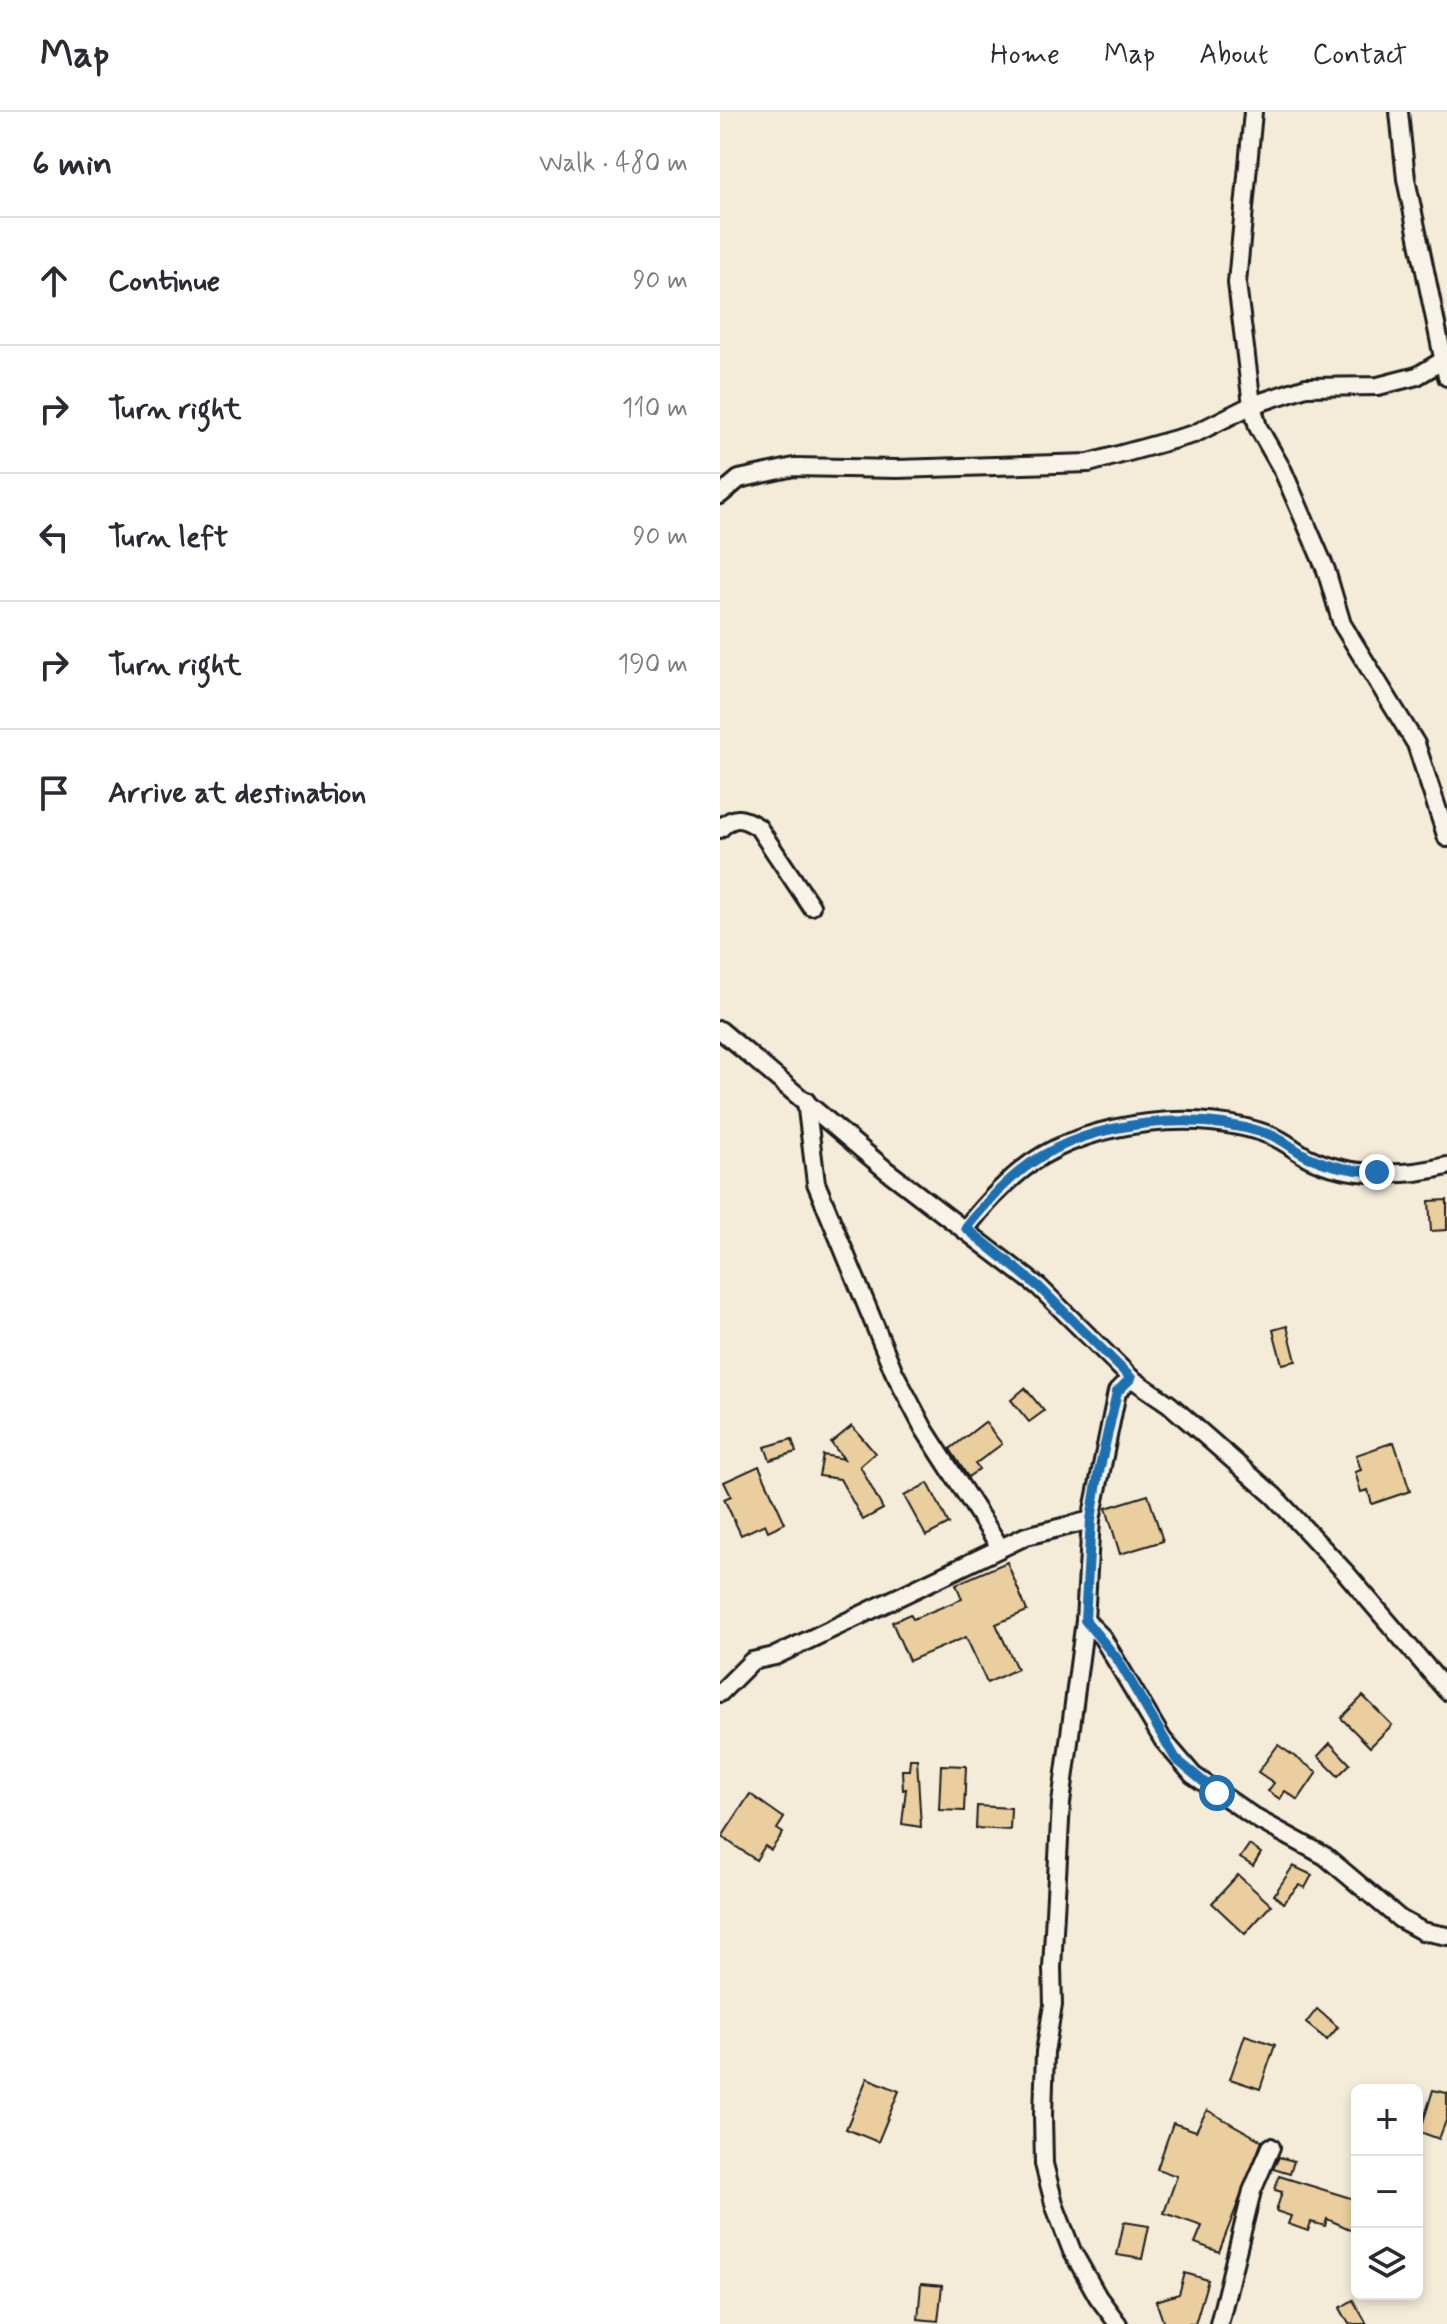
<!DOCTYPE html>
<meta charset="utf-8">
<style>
body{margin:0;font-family:Mynerve,sans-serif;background:#f7f7f7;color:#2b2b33}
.controls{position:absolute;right:24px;bottom:24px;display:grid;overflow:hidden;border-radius:12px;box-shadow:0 4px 12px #0003}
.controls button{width:72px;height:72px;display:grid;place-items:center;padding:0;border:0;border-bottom:2px solid #e1e1e2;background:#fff;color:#2b2b33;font:40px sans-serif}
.stop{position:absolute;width:24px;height:24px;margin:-18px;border:6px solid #1f6fb2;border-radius:50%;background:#fff}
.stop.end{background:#1f6fb2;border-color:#fff;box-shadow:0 2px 8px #0008}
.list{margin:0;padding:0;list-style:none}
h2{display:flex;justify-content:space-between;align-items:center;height:104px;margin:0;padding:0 32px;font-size:34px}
h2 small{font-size:26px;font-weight:400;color:#7c7c81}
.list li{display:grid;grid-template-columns:52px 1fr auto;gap:24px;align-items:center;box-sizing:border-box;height:128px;padding:0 32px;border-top:2px solid #e1e1e2}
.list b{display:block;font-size:30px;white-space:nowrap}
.list em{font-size:26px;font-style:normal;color:#7c7c81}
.icon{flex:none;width:44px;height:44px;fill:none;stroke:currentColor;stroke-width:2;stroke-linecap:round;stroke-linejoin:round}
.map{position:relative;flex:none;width:727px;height:2212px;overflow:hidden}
header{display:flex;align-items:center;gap:48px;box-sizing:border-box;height:112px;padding:0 40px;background:#fff;border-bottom:2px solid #e1e1e2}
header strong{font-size:38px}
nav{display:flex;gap:44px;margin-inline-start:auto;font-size:28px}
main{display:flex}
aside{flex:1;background:#fff}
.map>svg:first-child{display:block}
.building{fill:#eace9e;stroke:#1c1c1c;stroke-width:2}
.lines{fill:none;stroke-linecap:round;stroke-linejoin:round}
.minor-casing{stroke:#1c1c1c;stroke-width:22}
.minor{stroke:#f7f3e8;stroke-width:16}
.route{stroke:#1f6fb2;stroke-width:10}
</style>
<header>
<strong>Map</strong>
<nav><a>Home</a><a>Map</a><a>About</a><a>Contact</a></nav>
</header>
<main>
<aside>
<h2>6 min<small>Walk · 480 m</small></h2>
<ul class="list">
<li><svg class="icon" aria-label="ahead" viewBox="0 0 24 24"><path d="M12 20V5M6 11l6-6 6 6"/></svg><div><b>Continue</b></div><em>90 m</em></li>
<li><svg class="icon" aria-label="right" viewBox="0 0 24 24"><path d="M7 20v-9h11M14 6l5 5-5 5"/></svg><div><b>Turn right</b></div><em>110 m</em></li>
<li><svg class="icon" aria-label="left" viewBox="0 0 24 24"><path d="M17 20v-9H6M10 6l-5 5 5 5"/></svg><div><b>Turn left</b></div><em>90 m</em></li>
<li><svg class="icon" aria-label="right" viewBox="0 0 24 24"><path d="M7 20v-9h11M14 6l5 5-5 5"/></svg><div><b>Turn right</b></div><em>190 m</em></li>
<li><svg class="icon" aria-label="arrive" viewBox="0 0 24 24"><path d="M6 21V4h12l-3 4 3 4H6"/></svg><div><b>Arrive at destination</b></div></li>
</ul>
</aside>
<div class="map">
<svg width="727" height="2212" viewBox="0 0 727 2212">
<rect width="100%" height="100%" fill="#f4ecd9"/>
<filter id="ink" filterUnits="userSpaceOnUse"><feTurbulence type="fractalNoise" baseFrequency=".0125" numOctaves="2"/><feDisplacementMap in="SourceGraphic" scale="16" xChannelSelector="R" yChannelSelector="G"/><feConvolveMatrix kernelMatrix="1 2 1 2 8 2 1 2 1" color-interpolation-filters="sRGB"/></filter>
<g filter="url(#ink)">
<g class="building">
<path d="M727,1088V1118L711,1119L709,1089Z"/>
<path d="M567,1214L576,1249L562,1252L553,1218Z"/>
<path d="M305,1276L324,1299L309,1310L291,1288Z"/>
<path d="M265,1310L282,1332L255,1352L259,1357L248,1365L230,1337Z"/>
<path d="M132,1314L155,1341L140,1354L163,1397L143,1408L120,1367L99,1364L103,1343L124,1347L111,1331Z"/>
<path d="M72,1327L76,1340L50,1348L45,1335Z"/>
<path d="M674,1330L690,1379L652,1392L648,1378L641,1380L635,1360L641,1358L636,1343Z"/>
<path d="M39,1354L65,1411L48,1419L45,1412L21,1423L4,1387L11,1384L4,1370Z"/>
<path d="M208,1371L229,1412L206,1424L184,1384Z"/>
<path d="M428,1383L443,1429L400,1442L386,1396Z"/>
<path d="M287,1450L307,1499L276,1512L297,1557L267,1571L246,1525L189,1549L172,1510L190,1502L193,1507L242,1487L236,1472Z"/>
<path d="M643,1584L672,1613L650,1635L621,1606Z"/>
<path d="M610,1631L630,1652L618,1664L598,1644Z"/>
<path d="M558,1633L597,1660L578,1688L565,1679L560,1687L548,1679L554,1671L538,1660Z"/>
<path d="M190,1647H197L201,1715L182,1712L186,1677L183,1678L182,1658H189Z"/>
<path d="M221,1653L246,1654L244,1699L219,1698Z"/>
<path d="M30,1682L64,1706L57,1717L63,1721L51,1738L45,1734L36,1748L2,1725Z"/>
<path d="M257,1694L291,1696L290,1718L256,1716Z"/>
<path d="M529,1733L541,1741L533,1754L520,1746Z"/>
<path d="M573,1754L592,1763L585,1776L579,1773L563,1791L554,1783Z"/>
<path d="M518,1763L551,1793L525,1822L492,1791Z"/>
<path d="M597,1897L618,1915L607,1928L586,1911Z"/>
<path d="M525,1923L555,1933L540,1977L510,1967Z"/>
<path d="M147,1966L179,1979L158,2030L126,2017Z"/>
<path d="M713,1978L727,1981V2006L719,2027L700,2020Z"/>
<path d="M487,1998L542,2029L499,2140L475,2131L482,2114L444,2101L457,2064L437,2057L453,2011L476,2019Z"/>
<path d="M559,2045L574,2049L570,2062L553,2057Z"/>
<path d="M559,2064L637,2088V2108L632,2118L607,2107L605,2114L591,2110L588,2119L568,2112L571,2104L556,2099L562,2080L555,2078Z"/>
<path d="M404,2110L429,2114L422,2147L397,2143Z"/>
<path d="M465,2161L488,2168L475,2212H444L436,2189L459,2182Z"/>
<path d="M201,2172L222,2174L218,2209L198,2207Z"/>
<path d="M633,2188L647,2212H629L620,2196Z"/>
</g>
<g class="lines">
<g class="minor-casing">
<g id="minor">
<path d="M533,0L517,171L532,293L538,315L563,359L606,458L622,512L696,632L727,726"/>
<path d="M679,0L686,67L727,265"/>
<path d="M0,383L19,367L74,355L177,357L369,351L474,322L532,293L586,275L658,274L697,264L727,246"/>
<path d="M0,717C14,702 23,706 38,715L91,794"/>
<path d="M0,918L166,1058L319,1175L411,1266L449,1292L554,1384L626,1461L727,1579"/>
<path d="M86,989L96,1071L174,1260L204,1317L280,1435"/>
<path d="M246,1116C265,1092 286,1069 311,1051C372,1008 483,996 552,1024C565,1029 576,1039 589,1046C628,1065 685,1065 727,1054"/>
<path d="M365,1508L382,1525L443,1628L473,1663L537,1707L605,1744L680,1807L702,1819L727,1824"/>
<path d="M0,1581L32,1549L55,1544L306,1424L371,1408"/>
<path d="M398,2212L378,2185L352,2139L335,2095L324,2052L323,2003L325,1940L333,1893L332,1856L341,1691L365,1508L371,1408L397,1280L411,1266"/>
<path d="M499,2212L532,2079L551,2035"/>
</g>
</g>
<use href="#minor" class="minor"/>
</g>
</g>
<g class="lines" filter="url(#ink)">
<path class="route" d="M497,1681L456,1647L398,1548L365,1508L371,1408L378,1364L397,1280L411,1266L319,1175L246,1116C265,1092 286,1068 311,1051C375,1007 476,999 548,1022C564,1027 576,1040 591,1046C612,1055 634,1059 657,1060"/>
</g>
</svg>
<div class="controls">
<button>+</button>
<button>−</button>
<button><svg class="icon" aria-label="layers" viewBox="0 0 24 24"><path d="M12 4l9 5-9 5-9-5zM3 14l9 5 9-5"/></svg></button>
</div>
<div class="stop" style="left:497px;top:1681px"></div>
<div class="stop end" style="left:657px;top:1060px"></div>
</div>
</main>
